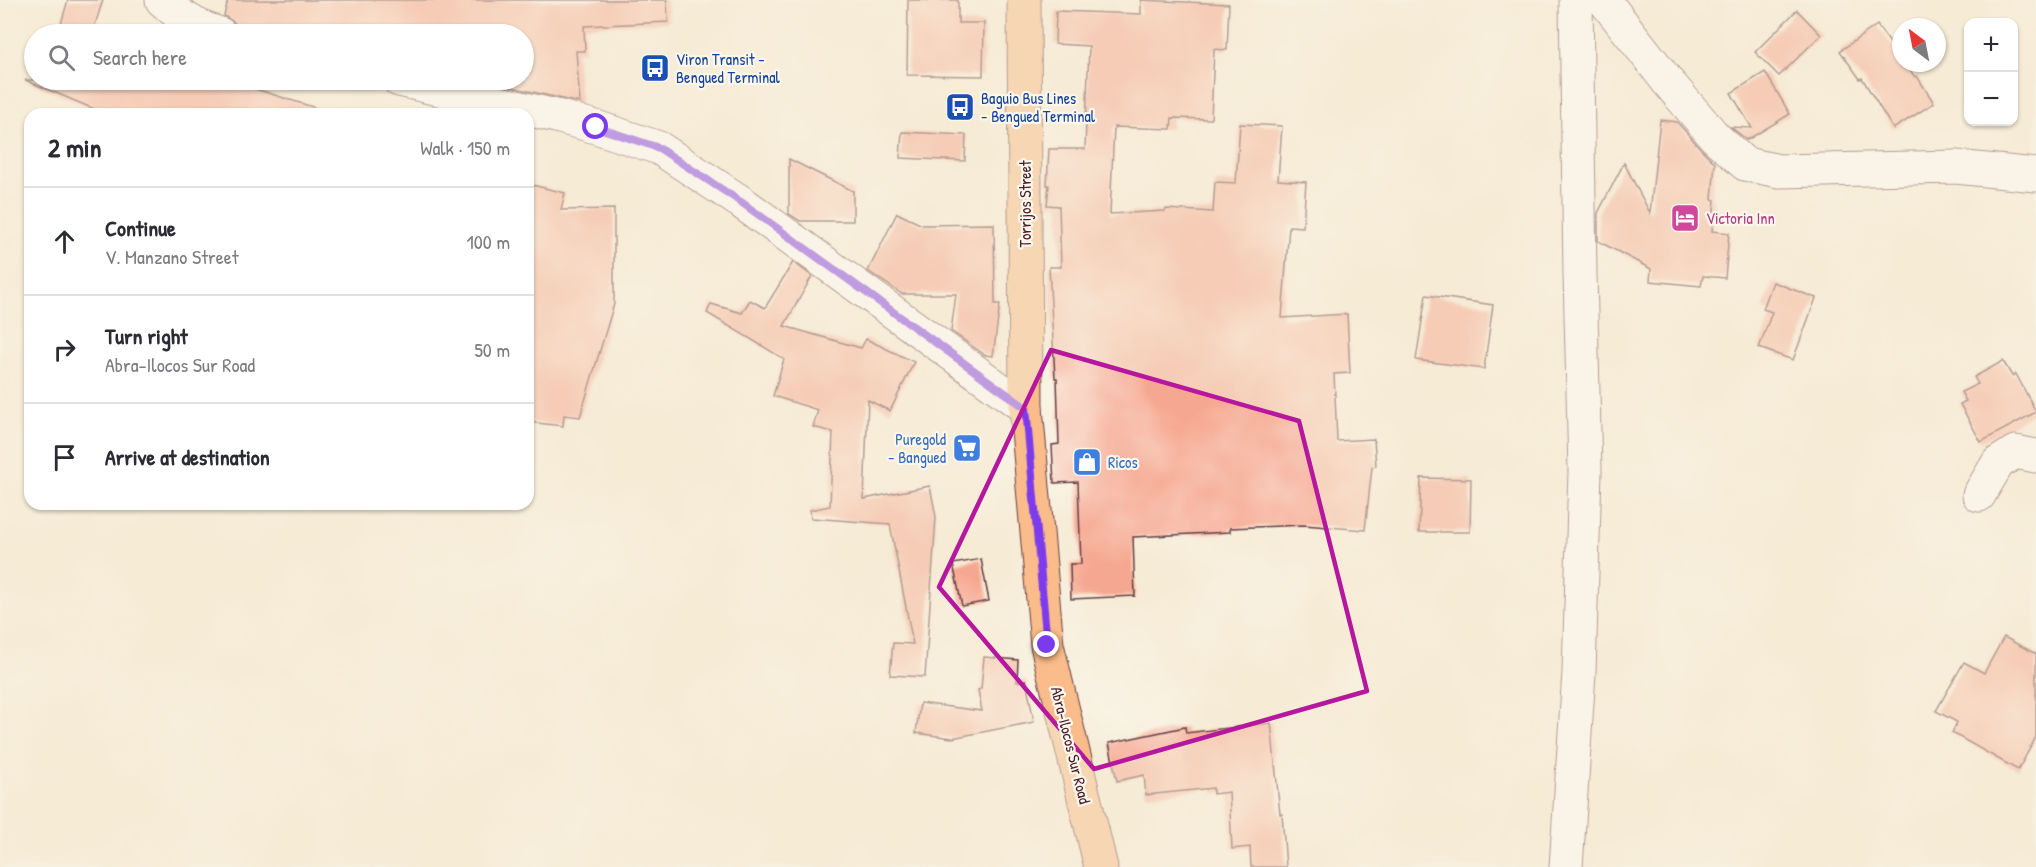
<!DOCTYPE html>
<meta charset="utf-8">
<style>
body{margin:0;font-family:"Patrick Hand",sans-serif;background:#f2f2f3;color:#2b2b33}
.controls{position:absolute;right:18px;top:18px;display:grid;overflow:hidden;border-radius:12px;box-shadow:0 2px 4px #0004}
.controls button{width:54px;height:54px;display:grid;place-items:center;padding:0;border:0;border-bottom:2px solid #e1e1e2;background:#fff;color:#2b2b33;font:30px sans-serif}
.compass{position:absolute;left:1892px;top:18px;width:54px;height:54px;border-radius:50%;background:#fff;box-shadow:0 2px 4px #0004;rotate:328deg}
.stop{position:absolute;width:18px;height:18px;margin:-14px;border:4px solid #7c3aed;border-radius:50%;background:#fff}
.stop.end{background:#7c3aed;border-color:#fff;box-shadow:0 2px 6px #0008}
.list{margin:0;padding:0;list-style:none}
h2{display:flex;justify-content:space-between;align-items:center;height:78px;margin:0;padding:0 24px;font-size:26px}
h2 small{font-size:20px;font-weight:400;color:#7c7c81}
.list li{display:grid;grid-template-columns:39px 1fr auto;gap:18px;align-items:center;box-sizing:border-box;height:108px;padding:0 24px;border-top:2px solid #e1e1e2}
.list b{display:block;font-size:22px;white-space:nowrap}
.list p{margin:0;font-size:20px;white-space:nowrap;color:#7c7c81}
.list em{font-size:20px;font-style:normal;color:#7c7c81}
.icon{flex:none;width:33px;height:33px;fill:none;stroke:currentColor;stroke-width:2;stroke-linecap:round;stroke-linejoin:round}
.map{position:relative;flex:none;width:2036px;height:867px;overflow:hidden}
.search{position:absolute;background:#fff;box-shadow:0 2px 4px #0004;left:24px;top:24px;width:510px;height:66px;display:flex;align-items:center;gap:15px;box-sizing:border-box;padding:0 21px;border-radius:33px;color:#7c7c81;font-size:22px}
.panel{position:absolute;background:#fff;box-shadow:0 2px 4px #0004;left:24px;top:108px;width:510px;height:402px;border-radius:18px}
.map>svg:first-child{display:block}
.building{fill:#f6a791}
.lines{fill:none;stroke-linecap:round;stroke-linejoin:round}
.minor-casing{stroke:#643e44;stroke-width:35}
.major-casing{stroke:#643e44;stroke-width:35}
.minor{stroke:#fff;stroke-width:33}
.major{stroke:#f9bc8a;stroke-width:33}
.route{stroke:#7c3aed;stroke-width:8}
.marked{fill:none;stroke:#b5179e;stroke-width:4.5;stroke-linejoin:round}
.labels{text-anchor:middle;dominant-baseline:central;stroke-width:4.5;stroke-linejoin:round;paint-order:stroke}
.transit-label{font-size:16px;fill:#164399;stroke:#fbf7ec;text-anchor:start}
.street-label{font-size:16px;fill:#4a1f2b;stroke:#fbf7ec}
.hotel-label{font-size:16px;fill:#b23c85;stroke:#fbf7ec;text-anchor:start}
.shop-label{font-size:16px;fill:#366cbe;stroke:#fbf7ec;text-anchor:end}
</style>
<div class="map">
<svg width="2036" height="867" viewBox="0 0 2036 867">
<rect width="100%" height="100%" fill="#fbf7ec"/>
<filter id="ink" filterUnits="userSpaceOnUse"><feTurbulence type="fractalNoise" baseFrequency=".0167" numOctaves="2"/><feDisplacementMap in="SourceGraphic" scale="12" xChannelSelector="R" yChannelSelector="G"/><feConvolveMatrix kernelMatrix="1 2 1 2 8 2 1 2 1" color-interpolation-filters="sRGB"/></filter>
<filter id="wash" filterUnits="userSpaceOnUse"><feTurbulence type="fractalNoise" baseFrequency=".008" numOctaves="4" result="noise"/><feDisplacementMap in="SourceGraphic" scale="24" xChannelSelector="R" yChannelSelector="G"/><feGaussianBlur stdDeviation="1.35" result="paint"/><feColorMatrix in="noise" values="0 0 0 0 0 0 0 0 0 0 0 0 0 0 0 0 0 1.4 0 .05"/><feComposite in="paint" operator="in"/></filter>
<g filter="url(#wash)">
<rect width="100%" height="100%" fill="#f6ebd5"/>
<g id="blocks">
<g class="building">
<path d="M68,0H103L92,34H84L60,27Z"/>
<path d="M228,0H667L668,22L584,26L585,51H576L580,103L499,84L500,80H524V34H240L234,22L224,16Z"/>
<path d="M908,0H958V23H984L983,76L907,75Z"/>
<path d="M1141,0L1229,4L1227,50L1214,49L1211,119L1172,118L1171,129L1114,127L1110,214L1165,211L1166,209L1213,212L1215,182L1236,183L1240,124L1282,126L1278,180L1306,182L1303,227L1289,226L1282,318L1347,314L1350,373L1334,374L1337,441L1374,439L1376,466L1372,467L1365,530L1304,525L1230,528V532L1133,537L1135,596L1071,599L1070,564H1081L1078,482L1054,483L1052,445L1059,444L1057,378H1055L1049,267H1061L1059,206L1047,205L1049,185H1047L1049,149H1085L1089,46L1055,44L1056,11L1141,14Z"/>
<path d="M1797,10L1821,35L1779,76L1755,52Z"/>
<path d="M1877,25L1901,58V63H1904L1915,77L1917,76L1934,103L1893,129L1862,78L1860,79L1840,51Z"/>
<path d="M1765,72L1790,114L1747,140L1731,127L1752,128L1731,93Z"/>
<path d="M25,80H256L252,88L316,108L315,114H106Z"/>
<path d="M1660,120L1677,122L1701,149L1715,163L1712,199L1715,200L1712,231L1729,233L1725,278L1703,276L1701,286L1650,281L1651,269L1598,241V213L1624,163L1650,213Z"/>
<path d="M902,132L966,135L965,161L900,158Z"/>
<path d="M789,159L853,191V221H800L789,214Z"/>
<path d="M528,184L565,193L561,210L614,209V304L580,417L564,415L563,426L528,422Z"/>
<path d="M897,213L922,225L994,224L995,304H1000L993,356L985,355L951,331L956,294H902L868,271Z"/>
<path d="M793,262L812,276L784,326L861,348L866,339L914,362L890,411L868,400L864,499L930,486L936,517L925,677L890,675L893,643L913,644L890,524L811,518L810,510L830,506L833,432L813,427L818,410L773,396L784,359L707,313L711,304L742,313L750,300L765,308Z"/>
<path d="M1773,282L1816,298L1793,360L1759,348L1772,312L1763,309Z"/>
<path d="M1426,295L1493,305L1484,369L1416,360Z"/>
<path d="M2003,361L2012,376L2016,374L2036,412L1981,442L1960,404L1966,401L1961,392L1978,384L1974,377Z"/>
<path d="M1421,478L1471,479L1470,532H1419Z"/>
<path d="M981,559L989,601L962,606L953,564Z"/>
<path d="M2004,637L2036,654V737L2018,770L1952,733L1957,722L1936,711L1964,662L1984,673Z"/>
<path d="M984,657L1018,660L1017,682L1026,680L1034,722L952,738L916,733L920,703L982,711L978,690L981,689Z"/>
<path d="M1271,723L1280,814H1282L1286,867H1251L1250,847L1232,849L1229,792L1213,794V788L1146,795L1144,775L1117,781L1109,743L1185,727L1186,733Z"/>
</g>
</g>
</g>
<g filter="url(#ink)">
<use href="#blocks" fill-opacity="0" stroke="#643e44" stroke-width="1.5"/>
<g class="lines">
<g class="minor-casing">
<g id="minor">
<path d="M162,0C179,16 198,28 220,34"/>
<path d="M1604,0L1668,82L1715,137L1745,164L1779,171L1956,167L2036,175"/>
<path d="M399,80L556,116L596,127L659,148L741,202L1026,408"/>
<path d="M1979,495L1998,463L2015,452L2036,456"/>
<path d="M1566,867L1579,673L1585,471L1580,274L1576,0"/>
</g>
</g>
<g class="major-casing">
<path id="major" d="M1024,0L1026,408L1047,645L1101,867"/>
</g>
<use href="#minor" class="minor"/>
<use href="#major" class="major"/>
</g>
</g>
<g class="lines" filter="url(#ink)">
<path class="route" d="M596,127L659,148L741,202L1026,408L1047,645"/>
</g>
<path d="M0 0H2036V867H0ZM1051,350L1299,421L1367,691L1094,769L939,587Z" fill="#f6ebd5" fill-opacity=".55" fill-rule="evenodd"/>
<path class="marked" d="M1051,350L1299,421L1367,691L1094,769L939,587Z"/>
<defs>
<g id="bus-square" transform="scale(1.5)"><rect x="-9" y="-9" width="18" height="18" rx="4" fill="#1a4fb4" stroke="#fbf7ec"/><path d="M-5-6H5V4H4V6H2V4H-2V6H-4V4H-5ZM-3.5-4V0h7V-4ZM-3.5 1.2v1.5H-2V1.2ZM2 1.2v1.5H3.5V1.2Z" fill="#fff"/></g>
<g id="hotel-square" transform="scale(1.5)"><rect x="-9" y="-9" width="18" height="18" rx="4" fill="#d1479c" stroke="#fbf7ec"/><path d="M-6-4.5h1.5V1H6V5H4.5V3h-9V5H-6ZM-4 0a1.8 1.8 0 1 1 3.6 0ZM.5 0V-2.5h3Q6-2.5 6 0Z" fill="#fff"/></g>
<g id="supermarket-square" transform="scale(1.5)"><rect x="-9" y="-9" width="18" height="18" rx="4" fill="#3f7fe0" stroke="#fbf7ec"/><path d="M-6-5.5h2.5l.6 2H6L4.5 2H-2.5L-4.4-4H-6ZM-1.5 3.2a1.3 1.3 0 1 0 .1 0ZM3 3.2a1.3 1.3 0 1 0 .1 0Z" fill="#fff"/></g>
<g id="shop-square" transform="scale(1.5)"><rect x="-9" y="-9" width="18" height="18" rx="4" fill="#3f7fe0" stroke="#fbf7ec"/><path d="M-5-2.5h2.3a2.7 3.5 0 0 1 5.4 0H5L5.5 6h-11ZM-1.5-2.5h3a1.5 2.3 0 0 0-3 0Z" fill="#fff"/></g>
</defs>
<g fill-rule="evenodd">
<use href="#bus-square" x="655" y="68"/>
<use href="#bus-square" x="960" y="107"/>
<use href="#hotel-square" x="1685" y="218"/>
<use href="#supermarket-square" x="967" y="448"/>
<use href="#shop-square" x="1087" y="462"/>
</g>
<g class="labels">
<g class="transit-label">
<text x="676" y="59">Viron Transit -<tspan x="676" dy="18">Bengued Terminal</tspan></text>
<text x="981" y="98">Baguio Bus Lines<tspan x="981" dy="18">- Bengued Terminal</tspan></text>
</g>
<g class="street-label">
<text transform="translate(1025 204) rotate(-90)">Torrijos Street</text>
<text transform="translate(1071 745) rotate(76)">Abra-Ilocos Sur Road</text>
</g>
<g class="hotel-label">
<text x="1706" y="218">Victoria Inn</text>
</g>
<g class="shop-label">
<text x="946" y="439">Puregold<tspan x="946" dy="18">- Bangued</tspan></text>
<text x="1108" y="462" text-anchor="start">Ricos</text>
</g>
</g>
</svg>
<div class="controls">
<button>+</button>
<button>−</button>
</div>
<svg class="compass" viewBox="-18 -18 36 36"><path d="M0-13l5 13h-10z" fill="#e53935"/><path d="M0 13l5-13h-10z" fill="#7c7c81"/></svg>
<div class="stop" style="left:596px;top:127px"></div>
<div class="stop end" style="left:1047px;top:645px"></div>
<div class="search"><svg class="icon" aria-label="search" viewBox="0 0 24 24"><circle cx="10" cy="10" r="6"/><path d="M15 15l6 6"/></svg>Search here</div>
<section class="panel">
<h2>2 min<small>Walk · 150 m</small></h2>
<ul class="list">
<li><svg class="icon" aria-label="ahead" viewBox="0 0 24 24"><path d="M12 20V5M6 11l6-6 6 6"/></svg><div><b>Continue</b><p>V. Manzano Street</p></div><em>100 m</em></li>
<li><svg class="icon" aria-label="right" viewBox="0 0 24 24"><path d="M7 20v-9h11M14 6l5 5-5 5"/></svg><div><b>Turn right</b><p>Abra-Ilocos Sur Road</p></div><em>50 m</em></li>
<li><svg class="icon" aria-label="arrive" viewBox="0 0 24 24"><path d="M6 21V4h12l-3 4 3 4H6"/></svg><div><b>Arrive at destination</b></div></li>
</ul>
</section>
</div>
